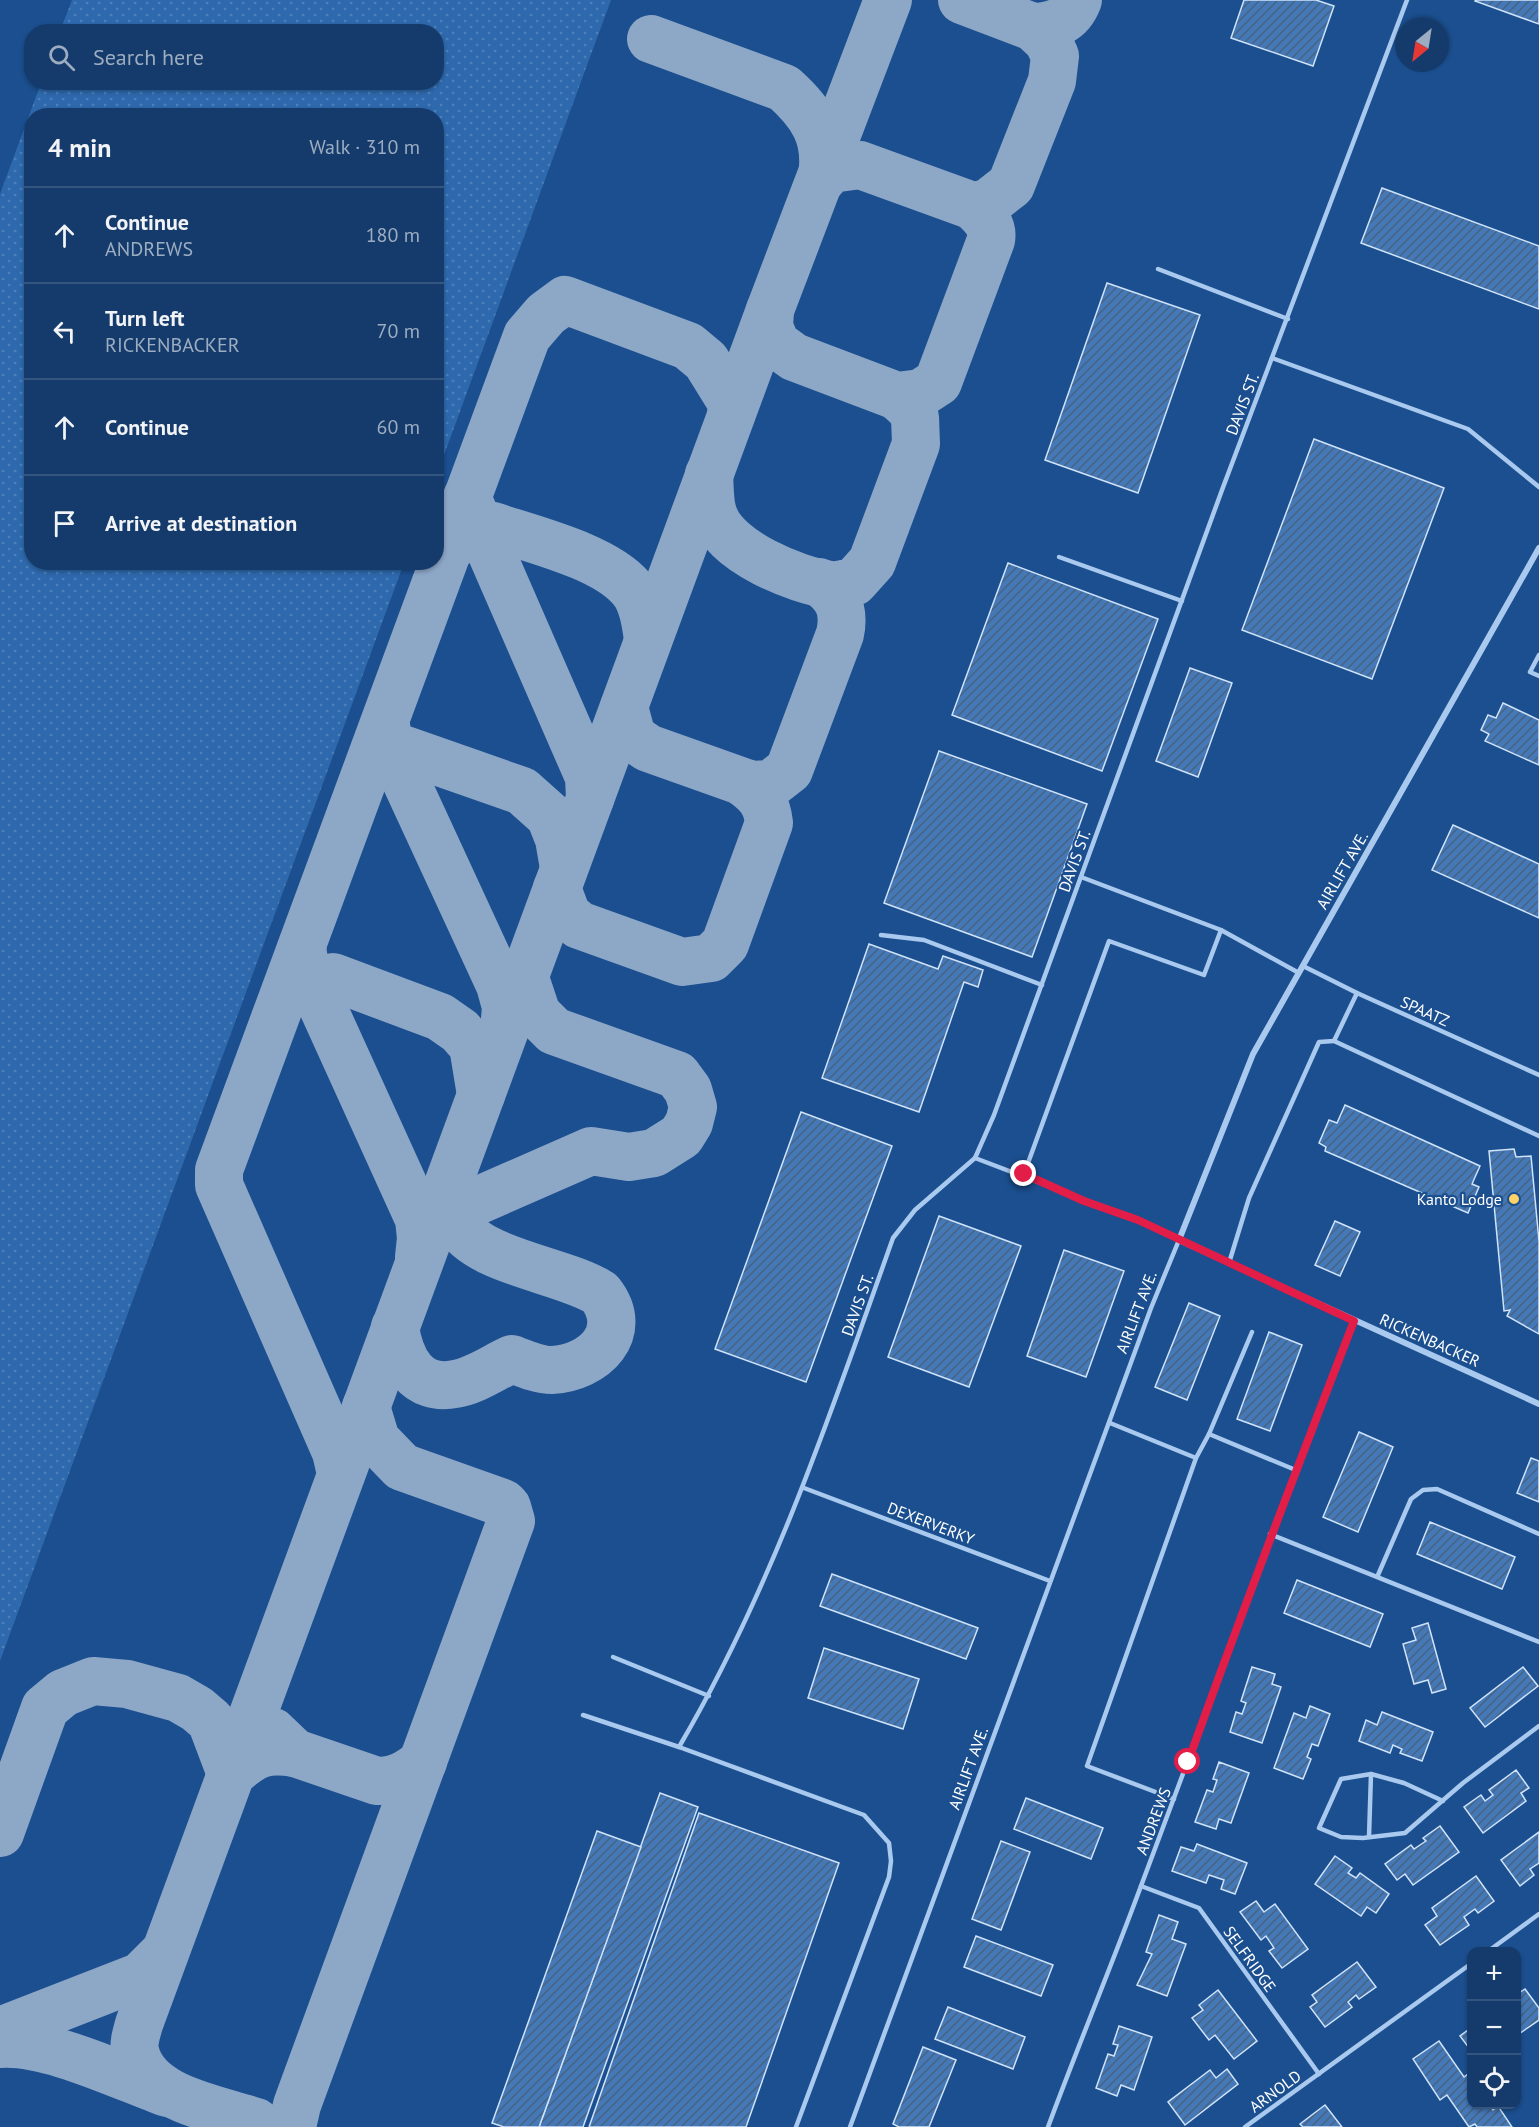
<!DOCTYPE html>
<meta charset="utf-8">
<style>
body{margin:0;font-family:"PT Sans",sans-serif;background:#214673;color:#f1f3f6}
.controls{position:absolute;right:18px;bottom:18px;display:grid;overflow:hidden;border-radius:12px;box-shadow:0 2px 4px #0004}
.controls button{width:54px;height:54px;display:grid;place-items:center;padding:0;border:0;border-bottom:2px solid #33557e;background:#143b6b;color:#f1f3f6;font:30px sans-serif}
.compass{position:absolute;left:1395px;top:18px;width:54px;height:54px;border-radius:50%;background:#143b6b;box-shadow:0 2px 4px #0004;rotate:210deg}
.stop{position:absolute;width:18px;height:18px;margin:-14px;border:4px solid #e11d48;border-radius:50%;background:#fff}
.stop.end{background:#e11d48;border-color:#fff;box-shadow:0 2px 6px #0008}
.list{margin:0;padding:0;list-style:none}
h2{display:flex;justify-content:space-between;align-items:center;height:78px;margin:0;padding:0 24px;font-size:26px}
h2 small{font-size:20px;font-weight:400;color:#9dadc1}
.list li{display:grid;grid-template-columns:39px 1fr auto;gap:18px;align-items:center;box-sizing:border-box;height:96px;padding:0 24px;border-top:2px solid #33557e}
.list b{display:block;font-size:22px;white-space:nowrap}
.list p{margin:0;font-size:20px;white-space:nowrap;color:#9dadc1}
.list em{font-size:20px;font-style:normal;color:#9dadc1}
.icon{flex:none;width:33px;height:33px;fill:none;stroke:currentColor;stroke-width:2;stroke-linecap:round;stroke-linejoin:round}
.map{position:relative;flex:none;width:1539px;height:2127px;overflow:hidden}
.search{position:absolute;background:#143b6b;box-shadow:0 2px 4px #0004;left:24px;top:24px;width:420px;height:66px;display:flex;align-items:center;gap:15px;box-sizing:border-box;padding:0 21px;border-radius:24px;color:#9dadc1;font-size:22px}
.panel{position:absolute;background:#143b6b;box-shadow:0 2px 4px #0004;left:24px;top:108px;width:420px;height:462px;border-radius:24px}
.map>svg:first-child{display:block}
.grass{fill:url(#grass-dots)}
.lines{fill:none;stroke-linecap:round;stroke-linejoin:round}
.taxiway{stroke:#8da7c7;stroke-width:48}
.building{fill:url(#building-hatch);stroke:#cfe3fa;stroke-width:1.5}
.service{stroke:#a9c9ee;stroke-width:4.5}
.minor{stroke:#a9c9ee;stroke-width:6}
.route{stroke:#e11d48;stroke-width:8}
.poi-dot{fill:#ffd166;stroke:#1b4f8f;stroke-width:2}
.labels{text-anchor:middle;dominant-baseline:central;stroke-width:4.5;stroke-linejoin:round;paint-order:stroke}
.street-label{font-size:16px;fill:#fff;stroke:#1b4f8f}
.poi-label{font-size:16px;fill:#fff;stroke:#1b4f8f;text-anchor:end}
</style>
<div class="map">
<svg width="1539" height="2127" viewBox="0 0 1539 2127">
<defs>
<pattern id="grass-dots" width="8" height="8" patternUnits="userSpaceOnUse" patternTransform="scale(1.5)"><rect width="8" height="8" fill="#2e69ad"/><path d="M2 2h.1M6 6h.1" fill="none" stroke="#4d80b9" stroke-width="1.8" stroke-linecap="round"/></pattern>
<pattern id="building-hatch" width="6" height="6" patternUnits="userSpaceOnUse" patternTransform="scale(1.5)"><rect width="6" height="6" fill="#4478b7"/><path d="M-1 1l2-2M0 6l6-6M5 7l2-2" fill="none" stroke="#486282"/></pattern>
</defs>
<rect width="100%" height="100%" fill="#1b4f8f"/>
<path class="grass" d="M72,0H611L437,474L436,116H32V562L404,563L0,1661V194L41,83L436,82V32L60,31Z"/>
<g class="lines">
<g class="taxiway">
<path d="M1033,27C1055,26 1070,21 1078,0"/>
<path d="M651,39L784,88C812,113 828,137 822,176"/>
<path d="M821,180L831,169L860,165L973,206L988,203L1011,185L1052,81L1055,56L1048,41L1033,27L962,0"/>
<path d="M770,310L769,327L776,344L794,357L897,396L921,393L938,382L991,240C994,225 983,216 973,206"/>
<path d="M709,474C710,487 709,504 714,516C727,552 795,580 831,585C838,586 847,583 854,582L872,562L916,444L915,417L909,407L897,396"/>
<path d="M467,497L589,777L590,799"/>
<path d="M461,541L474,530L493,526C534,540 603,556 631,588C643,601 646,623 648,640"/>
<path d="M624,707L632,737L648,748L752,785L771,784L789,770L840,634C845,611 839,596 819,582"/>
<path d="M385,722L391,749L500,985L506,1007L504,1031"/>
<path d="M375,766L382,759L405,750L522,791L550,816L559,839L564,868"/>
<path d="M557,888L567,915L579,925L682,962L711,958L725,944L769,823C767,804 760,795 745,784"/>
<path d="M302,946L305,968L419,1219L421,1238L419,1257"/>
<path d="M288,993L311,981L333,977L440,1017L460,1031L473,1046L481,1095"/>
<path d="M431,1231L454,1211L591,1151L629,1157L654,1153L681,1136L689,1123L693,1107L688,1090L677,1075L554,1031L537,1014L526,981"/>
<path d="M395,1327C400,1360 416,1392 455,1384C475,1381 494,1367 512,1359C525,1364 539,1370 552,1370C594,1368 631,1332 600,1293C564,1270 479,1262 457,1224C451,1214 449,1201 446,1189"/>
<path d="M341,1474L336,1452L219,1185V1170L527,336L546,314L565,300L688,346L706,361L732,403L731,415"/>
<path d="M273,1732L295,1753L377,1781C395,1782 409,1773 423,1762"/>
<path d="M0,1833L45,1708L63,1693L93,1681L127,1684L178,1698L197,1709L211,1721L231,1774C254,1754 264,1748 295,1753"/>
<path d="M0,2031L141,1976L165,1952"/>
<path d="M0,2044C49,2041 120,2076 167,2093"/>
<path d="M263,2127L256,2122C216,2108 145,2099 135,2051C133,2043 137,2032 139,2024L770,310L888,0"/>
<path d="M292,2127L297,2105L511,1521L507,1507L503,1503L402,1467L376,1440L366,1407"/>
</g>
</g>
<g class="building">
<path d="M1244,0H1316L1334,6L1313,66L1231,38Z"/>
<path d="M1539,0V24L1475,1L1476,0Z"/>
<path d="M1382,188L1539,246V309L1361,243Z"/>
<path d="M1107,283L1200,315L1138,493L1045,460Z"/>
<path d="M1314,439L1444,488L1372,679L1242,630Z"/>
<path d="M1008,563L1158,619L1102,771L952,715Z"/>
<path d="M1190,668L1232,683L1198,777L1156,761Z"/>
<path d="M1503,703L1539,720V765L1485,741L1489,734L1481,730L1488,715L1496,718Z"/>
<path d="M939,751L1087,804L1032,957L884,903Z"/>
<path d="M1453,825L1539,864V918L1432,870Z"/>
<path d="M869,944L938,969L943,956L983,970L978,987L964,982L919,1112L822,1078Z"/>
<path d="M1345,1105L1480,1166L1472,1184L1479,1187L1468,1213L1325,1151L1326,1147L1319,1143L1329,1120L1337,1123Z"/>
<path d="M801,1112L892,1146L806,1382L715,1349Z"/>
<path d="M1514,1149L1516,1157L1531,1156L1539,1241V1334L1507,1316L1510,1310L1504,1311L1489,1151Z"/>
<path d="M939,1216L1021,1246L969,1387L888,1357Z"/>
<path d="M1335,1221L1360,1232L1340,1276L1315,1265Z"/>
<path d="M1064,1250L1124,1271L1086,1377L1027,1356Z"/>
<path d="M1189,1303L1220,1316L1187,1400L1155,1387Z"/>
<path d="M1269,1332L1302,1345L1270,1431L1237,1419Z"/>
<path d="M1359,1432L1393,1447L1358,1532L1323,1517Z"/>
<path d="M1531,1458L1539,1461V1502L1517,1493Z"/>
<path d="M1430,1522L1515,1557L1502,1589L1417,1554Z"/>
<path d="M832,1574L978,1628L966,1659L820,1606Z"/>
<path d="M1297,1580L1383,1614L1370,1647L1284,1613Z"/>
<path d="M1428,1623L1446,1689L1432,1693L1428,1680L1414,1684L1403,1644L1416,1640L1412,1628Z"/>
<path d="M824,1648L919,1679L903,1729L808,1698Z"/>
<path d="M1252,1667L1275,1674L1272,1684L1281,1687L1262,1743L1230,1732L1236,1712L1242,1714L1246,1703L1241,1701Z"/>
<path d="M1523,1667L1538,1686L1485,1727L1470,1708Z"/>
<path d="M1310,1706L1330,1714L1318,1746L1312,1744L1307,1757L1311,1759L1303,1779L1274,1768L1294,1713L1306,1718Z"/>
<path d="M1382,1712L1433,1732L1422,1761L1400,1753L1402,1749L1393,1745L1390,1753L1359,1741L1366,1720L1377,1725Z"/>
<path d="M1219,1762L1249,1773L1231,1823L1219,1819L1216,1829L1195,1822L1207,1790L1213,1792L1217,1780L1213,1779Z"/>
<path d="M1516,1770L1529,1788L1521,1793L1526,1801L1483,1833L1464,1807L1481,1795L1485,1801L1493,1795L1489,1790Z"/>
<path d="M660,1793L698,1807L583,2127H539Z"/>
<path d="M1026,1798L1103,1828L1091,1859L1014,1829Z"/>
<path d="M699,1813L839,1863L746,2127H589Z"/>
<path d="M1440,1826L1459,1852L1413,1885L1405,1874L1397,1880L1385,1864L1411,1845L1414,1849L1426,1841L1423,1838Z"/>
<path d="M597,1831L641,1847L539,2127H504L492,2123Z"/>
<path d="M1539,1832V1863L1530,1869L1534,1875L1520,1886L1501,1860Z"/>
<path d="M1001,1841L1030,1852L1001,1930L972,1919Z"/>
<path d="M1197,1844L1247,1863L1235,1894L1221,1889L1224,1880L1209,1875L1206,1883L1172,1871L1181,1847L1194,1851Z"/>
<path d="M1335,1856L1352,1868L1348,1873L1356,1878L1360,1873L1389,1894L1376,1913L1367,1907L1361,1916L1315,1884Z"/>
<path d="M1476,1876L1494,1901L1478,1913L1475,1909L1464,1917L1469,1925L1440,1945L1425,1925L1437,1916L1432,1908Z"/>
<path d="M1256,1901L1264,1912L1275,1904L1308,1949L1282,1968L1269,1951L1274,1948L1266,1936L1261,1940L1240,1912Z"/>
<path d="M1159,1915L1178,1922L1172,1939L1186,1944L1167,1996L1137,1985L1152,1954L1146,1952Z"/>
<path d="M976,1936L1053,1965L1041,1996L964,1967Z"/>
<path d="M1357,1962L1376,1987L1359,1999L1356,1995L1348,2002L1352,2007L1325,2027L1310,2007L1317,2002L1312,1995Z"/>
<path d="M1525,1989L1539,2008V2020L1516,2036V1995Z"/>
<path d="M1218,1990L1257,2041L1234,2059L1215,2035L1209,2040L1192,2018L1203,2010L1199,2005Z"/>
<path d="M948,2007L1025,2037L1013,2069L935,2039Z"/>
<path d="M1119,2026L1152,2037L1134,2090L1121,2085L1117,2096L1096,2088L1108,2054L1114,2056L1118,2045L1113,2044Z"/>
<path d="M1472,2027V2052L1460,2036Z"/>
<path d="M1439,2041L1464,2077L1468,2074L1472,2079V2104H1489L1493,2110L1498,2106L1512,2127H1477L1475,2124L1469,2127L1447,2095L1440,2100L1413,2059Z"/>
<path d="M923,2047L956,2060L929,2127H899L893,2124Z"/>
<path d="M1227,2069L1238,2084L1185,2125L1168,2102L1210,2070L1216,2078Z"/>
<path d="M1325,2105L1342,2127H1303L1300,2124Z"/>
</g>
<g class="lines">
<g class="service">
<path d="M1158,269L1288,319"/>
<path d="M1272,358L1468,429L1539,487"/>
<path d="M1059,557L1182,601"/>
<path d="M1539,655L1530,672L1539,676"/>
<path d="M1081,877L1221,930L1299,973"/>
<path d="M881,935L924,940L1042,985"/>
<path d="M1303,966L1357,993L1539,1075"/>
<path d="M1357,993L1334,1041L1539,1136"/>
<path d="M1024,1174L1109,941L1204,975L1221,930"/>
<path d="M1229,1263L1249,1198L1319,1042L1334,1041"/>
<path d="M1110,1423L1196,1458"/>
<path d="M1209,1434L1298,1471"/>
<path d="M804,1488L1050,1581"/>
<path d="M1270,1534L1539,1642"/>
<path d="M1378,1575L1411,1499L1423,1490L1437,1489L1539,1534"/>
<path d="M613,1657L709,1696"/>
<path d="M583,1715L679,1747L864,1815L889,1843L891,1861L889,1877L796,2127"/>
<path d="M679,1747C773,1587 831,1412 893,1238L915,1210L975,1158L994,1115L1222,490L1407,0"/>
<path d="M1174,1799L1087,1766L1196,1458L1209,1434L1252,1332"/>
<path d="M1443,1801L1404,1783L1371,1774L1341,1779L1319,1828L1341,1837L1363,1838L1405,1833L1463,1783L1539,1726"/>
<path d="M1369,1837L1371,1774"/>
<path d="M1141,1886L1199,1908L1319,2074"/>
<path d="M1487,1952L1539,1914"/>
<path d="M850,2127L1151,1308L1179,1240L1138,1220L975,1158"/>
<path d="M1048,2127C1078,2046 1111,1967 1141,1886C1212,1697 1281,1509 1354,1321"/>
<path d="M1245,2127L1472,1963"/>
</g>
<path class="minor" d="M1539,548L1253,1054L1179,1240L1539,1404"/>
</g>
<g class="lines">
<path class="route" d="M1024,1174L1084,1201L1138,1220L1354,1321C1297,1468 1241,1614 1188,1762"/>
</g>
<circle class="poi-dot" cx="1514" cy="1199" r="6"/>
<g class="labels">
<g class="street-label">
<text transform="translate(1242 404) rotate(-69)">DAVIS ST.</text>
<text transform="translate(1074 861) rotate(-70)">DAVIS ST.</text>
<text transform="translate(1342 870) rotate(-60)">AIRLIFT AVE.</text>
<text transform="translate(1425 1011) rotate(24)">SPAATZ</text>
<text transform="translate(857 1305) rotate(-70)">DAVIS ST.</text>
<text transform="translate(1136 1312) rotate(-69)">AIRLIFT AVE.</text>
<text transform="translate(1430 1340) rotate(24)">RICKENBACKER</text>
<text transform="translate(931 1523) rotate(21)">DEXERVERKY</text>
<text transform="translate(968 1768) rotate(-70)">AIRLIFT AVE.</text>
<text transform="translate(1153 1821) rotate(-69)">ANDREWS</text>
<text transform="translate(1250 1959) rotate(54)">SELFRIDGE</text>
<text transform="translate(1275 2091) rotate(-36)">ARNOLD</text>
</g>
<g class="poi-label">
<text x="1502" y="1199">Kanto Lodge</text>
</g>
</g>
</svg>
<div class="controls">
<button>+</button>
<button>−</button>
<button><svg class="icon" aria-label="locate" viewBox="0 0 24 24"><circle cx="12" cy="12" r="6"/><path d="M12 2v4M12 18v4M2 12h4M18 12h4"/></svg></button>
</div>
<svg class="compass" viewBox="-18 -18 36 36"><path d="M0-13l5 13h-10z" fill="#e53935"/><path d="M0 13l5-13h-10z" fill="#9dadc1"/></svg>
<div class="stop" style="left:1188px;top:1762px"></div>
<div class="stop end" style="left:1024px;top:1174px"></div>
<div class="search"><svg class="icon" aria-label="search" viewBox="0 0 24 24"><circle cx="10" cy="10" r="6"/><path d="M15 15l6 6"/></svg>Search here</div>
<section class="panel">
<h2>4 min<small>Walk · 310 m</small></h2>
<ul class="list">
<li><svg class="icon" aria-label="ahead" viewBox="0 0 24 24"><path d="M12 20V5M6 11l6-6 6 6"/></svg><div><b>Continue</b><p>ANDREWS</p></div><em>180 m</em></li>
<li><svg class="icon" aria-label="left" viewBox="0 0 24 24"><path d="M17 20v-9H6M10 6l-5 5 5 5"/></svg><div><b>Turn left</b><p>RICKENBACKER</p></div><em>70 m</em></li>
<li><svg class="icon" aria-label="ahead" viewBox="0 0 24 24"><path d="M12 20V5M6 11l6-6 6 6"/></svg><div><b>Continue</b></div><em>60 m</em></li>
<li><svg class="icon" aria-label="arrive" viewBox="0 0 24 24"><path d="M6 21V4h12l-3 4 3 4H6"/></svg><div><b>Arrive at destination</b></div></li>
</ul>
</section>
</div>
